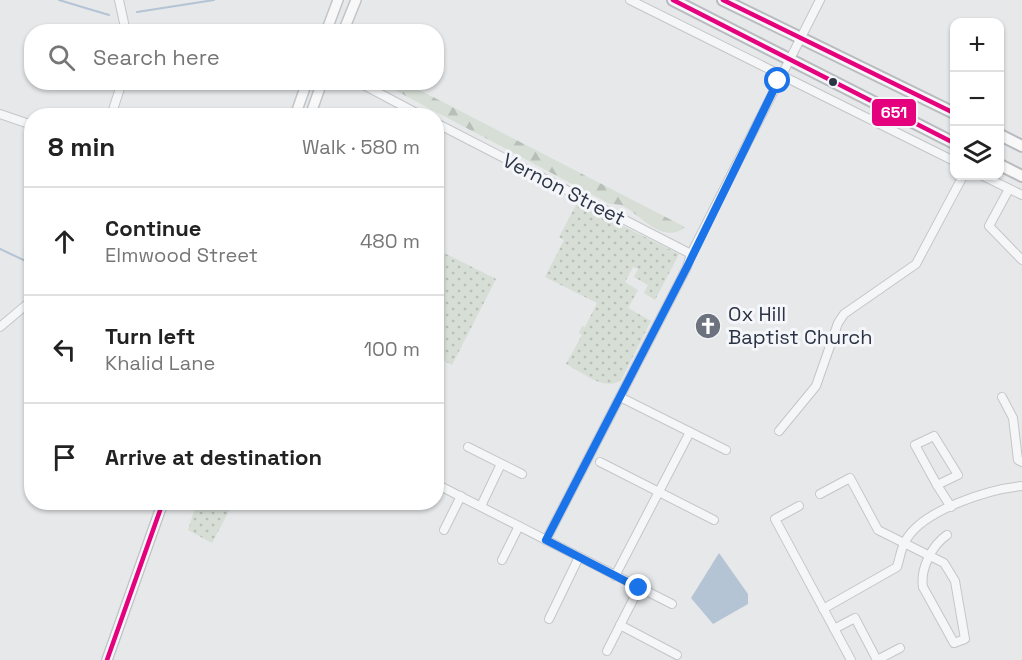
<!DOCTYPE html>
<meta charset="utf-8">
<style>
body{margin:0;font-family:"Space Grotesk",sans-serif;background:#f2f2f2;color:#222}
.controls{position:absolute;right:18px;top:18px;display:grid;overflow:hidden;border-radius:12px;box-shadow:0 2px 4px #0004}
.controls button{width:54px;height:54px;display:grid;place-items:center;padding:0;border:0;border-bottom:2px solid #e0e0e0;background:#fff;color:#222;font:30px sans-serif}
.stop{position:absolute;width:18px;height:18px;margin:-14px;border:4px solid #1a73e8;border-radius:50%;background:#fff}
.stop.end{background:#1a73e8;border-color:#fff;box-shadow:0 2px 6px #0008}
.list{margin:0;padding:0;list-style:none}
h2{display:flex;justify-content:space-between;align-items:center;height:78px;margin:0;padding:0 24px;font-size:26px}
h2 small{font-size:20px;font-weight:400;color:#767676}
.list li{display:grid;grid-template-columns:39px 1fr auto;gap:18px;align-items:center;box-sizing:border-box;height:108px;padding:0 24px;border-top:2px solid #e0e0e0}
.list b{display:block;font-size:22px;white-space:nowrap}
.list p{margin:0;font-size:20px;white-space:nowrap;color:#767676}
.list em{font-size:20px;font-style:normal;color:#767676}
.icon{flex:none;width:33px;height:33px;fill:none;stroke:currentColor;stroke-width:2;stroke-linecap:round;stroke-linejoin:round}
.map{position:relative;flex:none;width:1022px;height:660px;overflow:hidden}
.search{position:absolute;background:#fff;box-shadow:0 2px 4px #0004;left:24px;top:24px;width:420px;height:66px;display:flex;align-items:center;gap:15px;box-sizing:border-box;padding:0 21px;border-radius:24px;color:#767676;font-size:22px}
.panel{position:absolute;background:#fff;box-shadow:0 2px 4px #0004;left:24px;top:108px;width:420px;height:402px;border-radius:24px}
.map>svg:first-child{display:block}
.grass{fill:url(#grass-dots)}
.forest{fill:url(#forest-firs)}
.water{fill:#b4c4d5}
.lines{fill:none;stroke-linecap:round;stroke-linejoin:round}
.stream{stroke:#b4c4d5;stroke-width:2}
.minor-casing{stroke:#c4c6c8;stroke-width:10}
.major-casing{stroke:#c2c5c8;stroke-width:12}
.highway-casing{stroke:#b8bbbf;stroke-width:14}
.minor{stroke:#f5f6f7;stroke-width:8}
.major{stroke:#f8f8f8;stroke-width:9}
.highway{stroke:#f8f8f8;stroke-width:10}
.bus-1-casing{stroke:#f4f6f9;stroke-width:9}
.bus-1{stroke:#e5007d;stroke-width:4.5}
.route{stroke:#1a73e8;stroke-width:8}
.bus-dot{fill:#2b3445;stroke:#f4f6f9;stroke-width:2}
.labels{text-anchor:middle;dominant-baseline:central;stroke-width:6;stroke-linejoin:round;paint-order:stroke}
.street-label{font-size:20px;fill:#2b3445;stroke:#f4f6f9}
.poi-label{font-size:20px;fill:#2b3445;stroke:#f4f6f9;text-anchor:start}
.line-badge{stroke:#f4f6f9;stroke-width:2}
.badge-label{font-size:16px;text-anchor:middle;font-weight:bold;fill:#fff}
</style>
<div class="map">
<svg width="1022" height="660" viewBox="0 0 1022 660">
<defs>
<pattern id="grass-dots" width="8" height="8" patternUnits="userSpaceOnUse" patternTransform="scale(1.5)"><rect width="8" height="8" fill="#d6ded6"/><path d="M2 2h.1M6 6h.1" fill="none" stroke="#b8bfb9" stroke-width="1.8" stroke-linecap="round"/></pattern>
<pattern id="forest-firs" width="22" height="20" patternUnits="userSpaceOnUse" patternTransform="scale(1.5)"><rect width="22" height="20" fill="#d6ded6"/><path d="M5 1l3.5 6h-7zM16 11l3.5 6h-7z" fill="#b8bfb9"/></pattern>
</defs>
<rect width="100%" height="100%" fill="#e6e8ea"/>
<g class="grass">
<path d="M577,203L679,254L655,300L644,293L648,285L634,277L638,269L633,267L625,282L638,290L628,308L651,321L621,380C605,392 582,372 566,364L582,335L579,333L582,326L585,327L597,303L545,277L564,240L559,237Z"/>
<path d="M436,249L496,279L452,365L437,357Z"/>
<path d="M197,502L232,505L212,543L188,530Z"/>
</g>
<path class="forest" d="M387,83H406L685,227C664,245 641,216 625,207C621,204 615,204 610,204L389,87Z"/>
<path class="water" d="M719,553L748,594V604L713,624L691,598Z"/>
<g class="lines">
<g class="stream">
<path d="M59,0L109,15"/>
<path d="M137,12L214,0"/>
<path d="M0,249L30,263"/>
</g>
<g class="minor-casing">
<g id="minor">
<path d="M119,0L126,32"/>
<path d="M630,0L954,161"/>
<path d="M358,82L422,116"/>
<path d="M0,114L32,125"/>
<path d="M111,116L122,82"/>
<path d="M436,123L691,254"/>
<path d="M983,176L1022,195"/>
<path d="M1009,189L989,226L1022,260"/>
<path d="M0,327L32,300"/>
<path d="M620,397L726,450"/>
<path d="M1002,397L1013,418L1018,460L1022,462"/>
<path d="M779,431L816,386L838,323L844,314L916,264L963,176"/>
<path d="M934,436L958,475L937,485L915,445Z"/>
<path d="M468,447L522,474"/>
<path d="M600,462L714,520"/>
<path d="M436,484L672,604"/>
<path d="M937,485L951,507"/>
<path d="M820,494L850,478L878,530L944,563L955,581L965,639L954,643L923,587C920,569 932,545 947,535"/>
<path d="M481,506L501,464"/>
<path d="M799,506L775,519L851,660"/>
<path d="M444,530L461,496"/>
<path d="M546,540L687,267L691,254L820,0"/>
<path d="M502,560L519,526"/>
<path d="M615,576L690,432"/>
<path d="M823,609L897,567C900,558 901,547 906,540C923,510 989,489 1022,486"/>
<path d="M549,619L579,557"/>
<path d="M620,625L677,655"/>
<path d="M834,629L855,618L877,660"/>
<path d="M607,651L639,588"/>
<path d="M877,660L900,648"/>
</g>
</g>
<g class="major-casing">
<g id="major">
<path d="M326,32L338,0"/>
<path d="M343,32L356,0"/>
<path d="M295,116L307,82"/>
<path d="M310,116L322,82"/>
<path d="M107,660L163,502"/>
</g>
</g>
<g class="highway-casing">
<g id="highway">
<path d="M673,0L954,143"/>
<path d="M723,0L954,113"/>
<path d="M1000,135L1022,146"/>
<path d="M1000,165L1022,176"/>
</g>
</g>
<use href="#minor" class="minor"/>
<use href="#major" class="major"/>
<use href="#highway" class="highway"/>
<g class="bus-1-casing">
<g id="bus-1">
<path d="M673,0L954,143"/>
<path d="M723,0L954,113"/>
<path d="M107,660L163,502"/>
</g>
</g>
<use href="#bus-1" class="bus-1"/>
</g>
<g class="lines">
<path class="route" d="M639,588L546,540L687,267L778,81"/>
</g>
<defs>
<g id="church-disc" transform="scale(1.35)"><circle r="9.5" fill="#6c737f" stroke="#f4f6f9"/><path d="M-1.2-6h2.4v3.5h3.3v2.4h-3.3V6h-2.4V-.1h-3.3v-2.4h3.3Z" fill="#fff"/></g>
</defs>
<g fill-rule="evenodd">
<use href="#church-disc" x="708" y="326"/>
</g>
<circle class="bus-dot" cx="833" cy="82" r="5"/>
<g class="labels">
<g class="street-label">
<text transform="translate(564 189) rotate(27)">Vernon Street</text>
</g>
<g class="poi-label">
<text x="728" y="314">Ox Hill<tspan x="728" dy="23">Baptist Church</tspan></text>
</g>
</g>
<rect class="line-badge" x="871" y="98" width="46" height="29" rx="6" fill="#e5007d"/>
<g class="badge-label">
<text x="894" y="118">651</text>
</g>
</svg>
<div class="controls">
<button>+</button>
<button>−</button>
<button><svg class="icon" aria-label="layers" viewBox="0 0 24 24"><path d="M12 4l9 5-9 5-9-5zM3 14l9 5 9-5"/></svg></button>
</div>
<div class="stop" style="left:778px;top:81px"></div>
<div class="stop end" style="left:639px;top:588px"></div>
<div class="search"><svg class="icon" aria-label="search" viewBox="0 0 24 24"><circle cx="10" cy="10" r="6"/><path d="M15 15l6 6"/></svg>Search here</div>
<section class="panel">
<h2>8 min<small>Walk · 580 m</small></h2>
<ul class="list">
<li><svg class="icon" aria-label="ahead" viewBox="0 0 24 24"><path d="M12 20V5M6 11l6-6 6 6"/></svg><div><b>Continue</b><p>Elmwood Street</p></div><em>480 m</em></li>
<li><svg class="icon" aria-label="left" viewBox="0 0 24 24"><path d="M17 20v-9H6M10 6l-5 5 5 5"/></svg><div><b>Turn left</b><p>Khalid Lane</p></div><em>100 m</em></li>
<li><svg class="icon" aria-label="arrive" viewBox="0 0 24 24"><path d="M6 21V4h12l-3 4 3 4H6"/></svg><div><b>Arrive at destination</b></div></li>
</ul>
</section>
</div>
